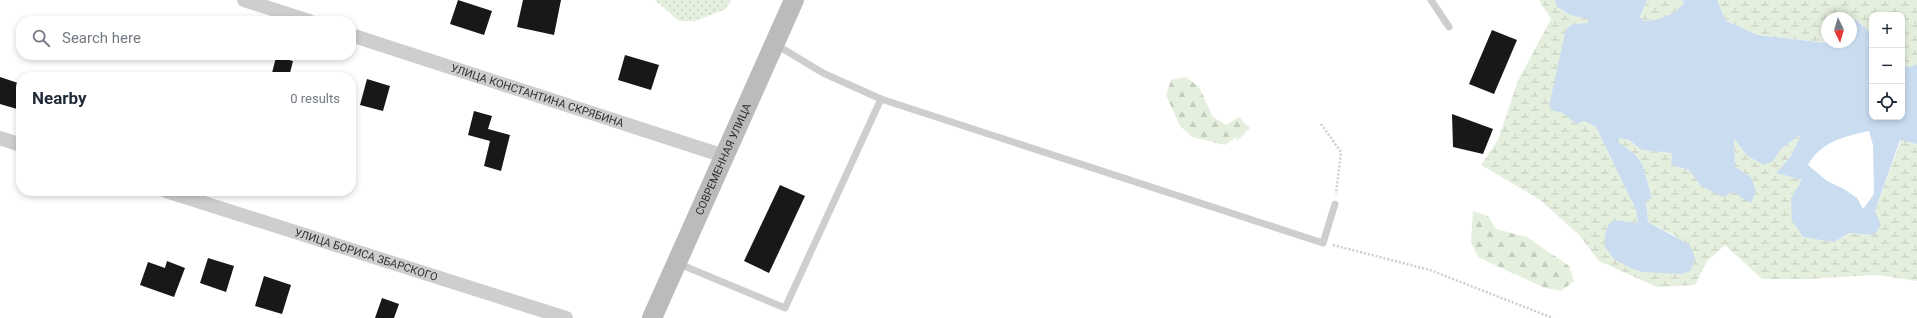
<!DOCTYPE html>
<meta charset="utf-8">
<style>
body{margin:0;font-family:Roboto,sans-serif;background:#f2f2f3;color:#1f2937}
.controls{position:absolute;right:12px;top:12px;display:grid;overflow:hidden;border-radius:8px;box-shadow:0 2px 6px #0003}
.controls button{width:36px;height:36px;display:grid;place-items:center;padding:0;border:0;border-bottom:1px solid #e0e1e3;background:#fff;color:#1f2937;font:20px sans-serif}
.compass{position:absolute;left:1821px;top:12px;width:36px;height:36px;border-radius:50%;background:#fff;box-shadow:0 2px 6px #0003;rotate:175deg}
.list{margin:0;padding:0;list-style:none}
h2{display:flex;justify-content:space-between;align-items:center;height:52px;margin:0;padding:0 16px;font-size:17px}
h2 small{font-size:13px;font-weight:400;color:#747a83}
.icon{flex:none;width:22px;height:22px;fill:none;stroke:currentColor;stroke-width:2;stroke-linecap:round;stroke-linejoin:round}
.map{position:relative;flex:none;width:1917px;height:318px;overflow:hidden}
.search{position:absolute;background:#fff;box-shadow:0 2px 6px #0003;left:16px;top:16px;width:340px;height:44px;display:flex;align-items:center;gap:10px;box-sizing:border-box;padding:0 14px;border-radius:16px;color:#747a83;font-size:15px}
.panel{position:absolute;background:#fff;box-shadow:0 2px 6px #0003;left:16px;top:72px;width:340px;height:124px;border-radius:16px}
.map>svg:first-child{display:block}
.grass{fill:url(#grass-dots)}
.forest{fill:url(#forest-firs)}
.wetland{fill:url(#wetland-marsh)}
.water{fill:#c9dcf0;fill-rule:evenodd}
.building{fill:#181818}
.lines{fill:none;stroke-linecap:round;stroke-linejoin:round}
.path{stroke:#cecece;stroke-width:2.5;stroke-dasharray:2 2;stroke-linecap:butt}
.lane{stroke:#cecece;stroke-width:7}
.street{stroke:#cecece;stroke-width:14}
.secondary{stroke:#bbb;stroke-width:20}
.labels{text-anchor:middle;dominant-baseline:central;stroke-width:4;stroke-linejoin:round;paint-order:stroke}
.street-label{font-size:11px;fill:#313131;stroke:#fff}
</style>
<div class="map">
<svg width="1917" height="318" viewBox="0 0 1917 318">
<defs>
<pattern id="grass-dots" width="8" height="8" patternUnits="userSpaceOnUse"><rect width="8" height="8" fill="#e5efde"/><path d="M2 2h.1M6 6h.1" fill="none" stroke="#c5cdbf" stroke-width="1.8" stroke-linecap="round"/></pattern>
<pattern id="forest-firs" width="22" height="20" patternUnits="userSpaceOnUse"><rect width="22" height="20" fill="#e5efde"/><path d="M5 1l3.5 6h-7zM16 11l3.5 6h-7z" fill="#c5cdbf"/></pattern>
<pattern id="wetland-marsh" width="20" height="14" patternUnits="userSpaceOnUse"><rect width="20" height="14" fill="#e5efde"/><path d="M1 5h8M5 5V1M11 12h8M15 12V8" fill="none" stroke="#c5cdbf"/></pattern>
</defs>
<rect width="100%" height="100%" fill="#fff"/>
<path class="grass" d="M655,0H731L726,9L695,21H679Z"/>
<g class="forest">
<path d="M1186,77L1199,87L1213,117L1226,125L1239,117L1250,128L1237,141L1236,137L1225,145L1192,137L1180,126L1166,95L1171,80Z"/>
<path d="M1473,211L1488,216L1496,229L1527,237L1569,266L1574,281L1561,291L1545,288L1478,257L1471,242Z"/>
</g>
<g class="wetland">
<path d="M1539,0H1555L1556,6L1570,15L1590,19L1587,23L1573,24L1554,111L1563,113L1576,124L1584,121L1596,127L1636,210L1638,223L1615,220L1664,272L1683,274L1676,236L1648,222L1646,201L1652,197L1643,166L1635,154L1619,143V138L1629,140L1642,150L1672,153L1671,165L1689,170L1701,186L1751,177L1735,167L1734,137L1746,155L1773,161L1781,149L1802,133L1792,155L1776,173L1802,180L1834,242L1849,233L1874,235L1875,211L1901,140L1917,144V281L1876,275L1808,279H1762L1725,245L1707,261L1695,285L1657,287L1599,261L1579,235L1539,199L1481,165L1498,140L1517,83L1551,19Z"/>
<path d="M1647,0H1682L1684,3C1673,16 1660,20 1644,21L1640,17Z"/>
<path d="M1717,0H1917V65L1909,67L1902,64V15H1872V40L1868,30L1856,19L1851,24V18H1827V42H1844V45L1758,35L1726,21Z"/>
</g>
<path class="water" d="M1555,0H1647L1640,17L1644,21C1660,20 1673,16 1684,3L1682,0H1717L1726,21L1758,35L1843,45L1844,42H1851V24L1855,19L1868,30L1872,40V117H1902V64L1909,67L1917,65V144L1900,140L1875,211L1881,225L1874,235L1849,233L1834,242L1803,237L1792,221L1791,198L1802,180L1776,173L1792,155L1801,134L1781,149L1773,161L1764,165L1746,155L1734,138L1735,167L1751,177L1756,191L1751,203L1733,192L1723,197L1701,186L1689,170L1671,165L1672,153L1642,150L1629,140L1619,138V143L1635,154L1643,166L1652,198L1646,201L1648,222L1690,245L1695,258L1691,270L1683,274L1643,272L1630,268L1614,259L1605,247V235L1609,224L1615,220L1638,223L1636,210L1596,127L1584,121L1576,124L1563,113L1554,111L1549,106L1566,29L1573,24L1587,23L1589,19L1570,15L1556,6ZM1869,131L1873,145L1874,194L1863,209L1857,198L1844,189L1827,181L1808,165C1820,142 1845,136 1869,131Z"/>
<g class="building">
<path d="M458,0L492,11L484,35L450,24Z"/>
<path d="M523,0H561L554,35L517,27Z"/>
<path d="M1492,30L1517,40L1494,94L1469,84Z"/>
<path d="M625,55L659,65L651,90L618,80Z"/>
<path d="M276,57L293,61L289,77H271Z"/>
<path d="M0,77L21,84V97L17,109L0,104Z"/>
<path d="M367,79L390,86L383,111L360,105Z"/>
<path d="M474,111L492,116L488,129L510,135L501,171L484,166L490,141L468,135Z"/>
<path d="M1452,114L1493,129L1483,154L1453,147Z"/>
<path d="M780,185L805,196L769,273L744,261Z"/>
<path d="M208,258L234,266L226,292L200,283Z"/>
<path d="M167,261L185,268L174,297L140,285L148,262L165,268Z"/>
<path d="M264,276L291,285L282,314L255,306Z"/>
<path d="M382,298L399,304L394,318H375Z"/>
</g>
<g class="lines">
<g class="path">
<path d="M1321,124L1341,152L1336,194"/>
<path d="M1333,245L1430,270L1553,318"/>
</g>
<g class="lane">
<path d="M1431,0L1449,27"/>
<path d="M775,44L823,73L881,99L1323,243L1335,204"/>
<path d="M677,263L785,308L881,99"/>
</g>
<g class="street">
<path d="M244,0L309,21"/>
<path id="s1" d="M351,35L724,156"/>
<path d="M0,138L21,145"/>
<path id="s2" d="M166,191L566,318"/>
</g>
<path class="secondary" id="s3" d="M652,318L794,0"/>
</g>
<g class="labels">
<g class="street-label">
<text stroke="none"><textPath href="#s1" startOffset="196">УЛИЦА КОНСТАНТИНА СКРЯБИНА</textPath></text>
<text stroke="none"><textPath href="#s3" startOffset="174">СОВРЕМЕННАЯ УЛИЦА</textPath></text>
<text stroke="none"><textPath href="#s2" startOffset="210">УЛИЦА БОРИСА ЗБАРСКОГО</textPath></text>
</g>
</g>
</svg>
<div class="controls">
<button>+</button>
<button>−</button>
<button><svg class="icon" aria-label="locate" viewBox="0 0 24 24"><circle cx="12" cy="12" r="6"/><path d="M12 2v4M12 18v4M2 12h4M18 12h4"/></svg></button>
</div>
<svg class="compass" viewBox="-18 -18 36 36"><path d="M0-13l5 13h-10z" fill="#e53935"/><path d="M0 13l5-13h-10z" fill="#747a83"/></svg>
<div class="search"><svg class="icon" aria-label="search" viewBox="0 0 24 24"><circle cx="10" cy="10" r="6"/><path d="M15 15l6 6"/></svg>Search here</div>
<section class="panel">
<h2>Nearby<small>0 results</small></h2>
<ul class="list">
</ul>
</section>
</div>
